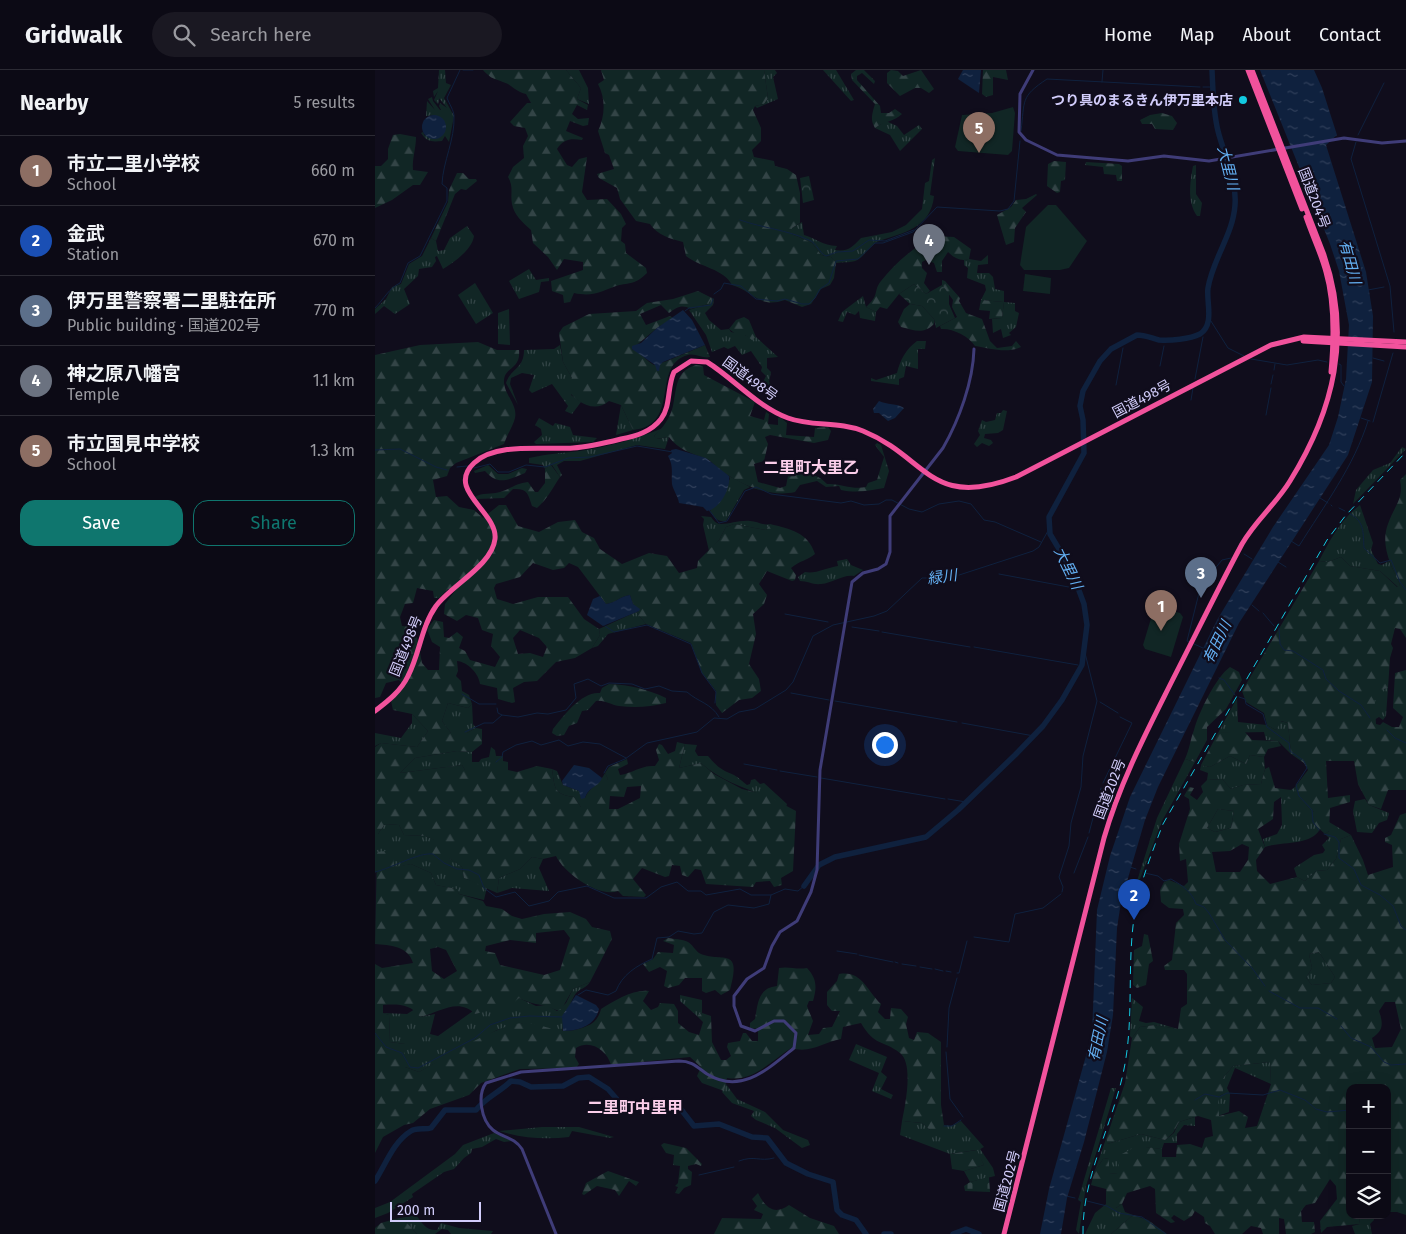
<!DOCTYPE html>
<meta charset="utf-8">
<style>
body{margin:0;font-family:"Fira Sans","Noto Sans JP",sans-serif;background:#1a1822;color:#f1f3f6}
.controls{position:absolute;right:15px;bottom:15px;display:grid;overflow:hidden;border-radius:10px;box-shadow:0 5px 20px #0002}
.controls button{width:45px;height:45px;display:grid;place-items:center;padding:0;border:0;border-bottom:1px solid #2c2b34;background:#0c0a15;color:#f1f3f6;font:25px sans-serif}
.scale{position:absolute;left:15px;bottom:12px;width:91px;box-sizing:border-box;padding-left:5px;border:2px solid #d2cdfb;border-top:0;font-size:14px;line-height:18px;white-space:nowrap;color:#d2cdfb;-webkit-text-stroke:4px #100d1c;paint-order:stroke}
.you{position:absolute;left:509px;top:674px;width:18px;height:18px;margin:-12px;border:4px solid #fff;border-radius:50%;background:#1a73e8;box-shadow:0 0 0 8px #1a73e833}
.badge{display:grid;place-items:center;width:32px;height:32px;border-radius:50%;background:#0f766e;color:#fff;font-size:16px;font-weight:700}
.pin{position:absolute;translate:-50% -41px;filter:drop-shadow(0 1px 2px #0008)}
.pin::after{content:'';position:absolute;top:26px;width:18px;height:15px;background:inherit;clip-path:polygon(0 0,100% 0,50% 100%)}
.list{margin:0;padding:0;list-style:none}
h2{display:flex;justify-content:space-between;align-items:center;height:65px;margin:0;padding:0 20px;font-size:21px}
h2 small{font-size:16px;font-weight:400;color:#9a9aa0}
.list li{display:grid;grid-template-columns:32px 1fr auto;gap:15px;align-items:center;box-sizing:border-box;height:70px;padding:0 20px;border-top:1px solid #2c2b34}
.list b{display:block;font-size:19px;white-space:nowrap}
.list p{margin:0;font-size:16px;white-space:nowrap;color:#9a9aa0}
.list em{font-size:16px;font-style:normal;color:#9a9aa0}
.actions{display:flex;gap:10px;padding:15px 20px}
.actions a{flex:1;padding:11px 0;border:1px solid #0f766e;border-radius:15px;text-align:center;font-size:18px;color:#0f766e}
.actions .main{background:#0f766e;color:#fff}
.icon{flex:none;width:28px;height:28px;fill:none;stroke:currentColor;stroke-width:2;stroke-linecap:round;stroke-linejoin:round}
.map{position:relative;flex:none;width:1031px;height:1164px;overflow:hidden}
header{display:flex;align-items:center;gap:30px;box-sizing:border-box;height:70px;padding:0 25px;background:#0c0a15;border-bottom:1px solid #2c2b34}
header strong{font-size:24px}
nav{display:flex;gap:28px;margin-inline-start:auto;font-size:18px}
.search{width:350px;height:45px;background:#1a1822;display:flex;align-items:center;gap:12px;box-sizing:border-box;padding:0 18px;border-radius:28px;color:#9a9aa0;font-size:19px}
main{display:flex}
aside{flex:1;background:#0c0a15}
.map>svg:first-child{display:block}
.grass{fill:url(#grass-tufts)}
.forest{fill:url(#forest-firs);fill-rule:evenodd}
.cemetery{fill:url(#cemetery-stones)}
.park{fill:url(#park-crowns)}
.pitch{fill:#112625}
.water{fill:url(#water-ripples)}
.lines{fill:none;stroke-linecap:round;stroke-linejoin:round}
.stream{stroke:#0f213e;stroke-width:1}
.river{stroke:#0f213e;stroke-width:5.5}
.minor{stroke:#3f3c78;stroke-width:3}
.highway{stroke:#f1529c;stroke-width:5}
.rail{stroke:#12cae1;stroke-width:1;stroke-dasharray:8 6;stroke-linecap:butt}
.poi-dot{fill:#12cae1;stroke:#100d1c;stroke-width:2}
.labels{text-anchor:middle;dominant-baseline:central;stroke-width:4.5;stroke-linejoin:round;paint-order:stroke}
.poi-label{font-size:14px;font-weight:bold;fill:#d2cdfb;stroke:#100d1c;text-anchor:end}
.street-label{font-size:14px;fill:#d2cdfb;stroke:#100d1c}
.water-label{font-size:15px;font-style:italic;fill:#63aff2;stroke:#100d1c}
.quarter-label{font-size:16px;font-weight:bold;fill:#fbceea;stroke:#100d1c}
</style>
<header>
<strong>Gridwalk</strong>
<div class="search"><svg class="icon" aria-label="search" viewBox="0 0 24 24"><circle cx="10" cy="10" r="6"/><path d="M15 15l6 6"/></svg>Search here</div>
<nav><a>Home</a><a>Map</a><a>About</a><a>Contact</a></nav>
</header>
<main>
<aside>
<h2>Nearby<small>5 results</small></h2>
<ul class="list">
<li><span class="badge" style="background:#8d6e63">1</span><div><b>市立二里小学校</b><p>School</p></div><em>660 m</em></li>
<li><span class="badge" style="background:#1a4fb4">2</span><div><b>金武</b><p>Station</p></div><em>670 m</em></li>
<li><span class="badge" style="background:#5c6f8a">3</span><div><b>伊万里警察署二里駐在所</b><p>Public building · 国道202号</p></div><em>770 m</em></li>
<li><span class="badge" style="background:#6b7280">4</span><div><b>神之原八幡宮</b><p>Temple</p></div><em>1.1 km</em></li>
<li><span class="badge" style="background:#8d6e63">5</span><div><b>市立国見中学校</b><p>School</p></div><em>1.3 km</em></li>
</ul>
<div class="actions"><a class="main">Save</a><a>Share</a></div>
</aside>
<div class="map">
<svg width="1031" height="1164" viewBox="0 0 1031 1164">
<defs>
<pattern id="grass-tufts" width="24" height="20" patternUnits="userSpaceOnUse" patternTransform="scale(1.25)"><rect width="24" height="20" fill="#112625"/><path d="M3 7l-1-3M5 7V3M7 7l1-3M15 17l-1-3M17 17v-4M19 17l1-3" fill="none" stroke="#334446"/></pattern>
<pattern id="forest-firs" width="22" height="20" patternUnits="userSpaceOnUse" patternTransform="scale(1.25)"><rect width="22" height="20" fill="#112625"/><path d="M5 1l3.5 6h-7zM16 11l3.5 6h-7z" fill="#334446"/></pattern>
<pattern id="cemetery-stones" width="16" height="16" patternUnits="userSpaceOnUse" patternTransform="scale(1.25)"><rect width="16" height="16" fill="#112625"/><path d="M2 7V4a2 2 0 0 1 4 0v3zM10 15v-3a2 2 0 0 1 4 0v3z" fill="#334446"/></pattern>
<pattern id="park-crowns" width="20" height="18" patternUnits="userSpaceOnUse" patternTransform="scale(1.25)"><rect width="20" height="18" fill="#112625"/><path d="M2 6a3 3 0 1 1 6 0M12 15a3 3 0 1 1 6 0" fill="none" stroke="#334446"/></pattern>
<pattern id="water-ripples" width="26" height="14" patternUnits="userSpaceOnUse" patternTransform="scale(1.25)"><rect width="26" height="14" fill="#0f213e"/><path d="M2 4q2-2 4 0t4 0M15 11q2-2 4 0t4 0" fill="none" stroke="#31405b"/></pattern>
</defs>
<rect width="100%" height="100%" fill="#100d1c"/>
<g class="grass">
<path d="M64,0H70L71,13L76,15L69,28L79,46L74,72L70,66L67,71C57,72 52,72 46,63L48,62L50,66L60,45L51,46L52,31L60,40L53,29L57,27L58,31L65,40H66L64,36L65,33L72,38L64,28L66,22L63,34L59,30L63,21L59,27L58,21L63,18Z"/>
<path d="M191,0H204L213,18L214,34L202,29L206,18Z"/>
<path d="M389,0H400L402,3L398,7L403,29L382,38L380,36L389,34L393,28Z"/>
<path d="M448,0H461L479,30L476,31Z"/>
<path d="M511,51L522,56L529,65L544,55L547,59L525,81L515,65L500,58Z"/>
<path d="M560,88L555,125L559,126C556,158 528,163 504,171C497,173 491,184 484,189C479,193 468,192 461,193L456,187L446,185L437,173L417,164V158L427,152L429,165C442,169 447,175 462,176L460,180C474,182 477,177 486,168L517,162L531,155L547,139L550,113L554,111L557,90Z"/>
<path d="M821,95V124L827,133L825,146H822C812,132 815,112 818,96Z"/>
<path d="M92,156L99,166C97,180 79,192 68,199L62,186L60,187L61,191L57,197L44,199L43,206L29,219L35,234L20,244L9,236L0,244V239L11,229L17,217L26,214L34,194L47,186L56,168L61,171L63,181L69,180L75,168Z"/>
<path d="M613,185V194L603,195L602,203H614L618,207L620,219L629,221V232L640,233V241L644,243L641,257L634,263L636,265L628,268L626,259L618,263L617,249L627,248L629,232L606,230L611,220L610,215L592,208L593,198L589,195V190L594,189L606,191Z"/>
<path d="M154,199L161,210L174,208V211L166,212L164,222L144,229L134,211Z"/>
<path d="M100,213L118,243L101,254L83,225Z"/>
<path d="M488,226L491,237L501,242L500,251L485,248L484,241L480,245L472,242L468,252L463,251L467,242Z"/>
<path d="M337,228L339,229L338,235L330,243L334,250L346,260L354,259L356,262L370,265L377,269L381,267L403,287L392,288V298L396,302L394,312L399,317L387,319V314L391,306L386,301L387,297L376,281L367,285L360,276L353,279L349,277L337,282L331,265L314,240L333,234Z"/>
<path d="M134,239L135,275L123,274V243Z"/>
<path d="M542,271H551L550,279H543V299L531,296L529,307L524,309V315L496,311V308L501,310L522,303C525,290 531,279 542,271Z"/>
<path d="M185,275L188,292L197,308L196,325L206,332L197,344L190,341L193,336L177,314L157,323L154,320L159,305L147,303L136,308L135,314L143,335L131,313C136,298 149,299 149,280L179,279Z"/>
<path d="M246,335L258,360L241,365Z"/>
<path d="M628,340L632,341L628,360L623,363L610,364L609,368L616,370L618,373L614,376L607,373L602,377L599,374L605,365L603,361L607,350L611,352L620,350L622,343H626Z"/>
<path d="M164,348L178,356L180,353L195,357L198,365L222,368L218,372L161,374L159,372L167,365L166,359L160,355Z"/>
<path d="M288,358L279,366L282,369L294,367L290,379L262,375L205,391H189L182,395L187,405L185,407L177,395L170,399L168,395L154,393V388C172,384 187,383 205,381C233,377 261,369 288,358Z"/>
<path d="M1027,377L1031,379L978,434L981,420L998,400L1015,393Z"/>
<path d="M354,406L375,417L369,420L351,451C342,452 340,448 335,441L355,409Z"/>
<path d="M985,435L998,473L996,480L1003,494L1007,495L1014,491L1025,515L1023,517L1005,501L975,496L966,487L953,492L944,491C955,470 966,449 985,435Z"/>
<path d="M326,446L336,447C339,451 341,454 346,454C355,454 365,450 375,451C382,451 388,456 395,454L391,460L359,454L351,457L344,470L334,481L328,455L329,449Z"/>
<path d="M472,489L476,495L488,500L479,506C468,504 458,513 446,514C438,515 433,511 425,511L423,507L430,502C441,504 451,498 463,496L462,491Z"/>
<path d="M261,542L271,554L233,564L223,576L217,578L225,565L224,559Z"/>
<path d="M1013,618L1011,646L1008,650L1004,647L999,650V620Z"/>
<path d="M862,628L863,652L892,655L901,660L905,651L913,653L916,684L903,671L891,670L889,662L843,663Z"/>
<path d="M73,633L93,638L97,634L98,654L101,658L92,663H76L67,651Z"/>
<path d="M37,644L53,661L42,677L6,673L0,676V663L26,668L37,653Z"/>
<path d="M310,674L322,675L320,681L323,686H333C343,698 347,700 359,705C363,707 368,712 372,715L375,714L376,710L380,709L385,714L389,713L412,734L411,737C383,720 351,716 326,693L304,698Z"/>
<path d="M116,677L120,680L121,686H128V691L133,692V700H90L87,695L25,703L40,688L82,681L97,682V692H104L106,689L114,687Z"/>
<path d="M875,685L889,687L890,699L886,714L868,715L856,719L847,709L832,710L833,703L825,700L826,695L835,697L855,686L871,694Z"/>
<path d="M810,689L820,692L787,751L765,809L762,811L782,748Z"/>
<path d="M177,699L182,701L188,715L204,721L210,728C214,717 225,714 230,703L233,709L210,737H206L199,727C178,724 180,718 177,699Z"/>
<path d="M920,717L923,728L939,742V754L945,759C936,776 907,771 890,777L888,769L902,764L907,755L906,726L916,729V720Z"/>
<path d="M990,729L994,735L1014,743L1012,750L1004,753L997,763L982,762L978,741L980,731Z"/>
<path d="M843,739L859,741L856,758L840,762L832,758Z"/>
<path d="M954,752L976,765L966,769L961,789L952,800L941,801L930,811L922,807L919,798L939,785L948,783L950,780L947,775L954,768L950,764L954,761Z"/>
<path d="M10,754L24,755L29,765L50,766L60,770L73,787L87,797L89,808L112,817L109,830L84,824L81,819L61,815L56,803L36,794L18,798V780L0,803V764H3Z"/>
<path d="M157,787L168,789L164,798L174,821L137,818L122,823L124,808L145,799Z"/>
<path d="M944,882L960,907L956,913L937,915L931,908L937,898L934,884Z"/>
<path d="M215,912C211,918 207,918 202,922C196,928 188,954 187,962L148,953L122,960L44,1002L30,997V974L15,972L14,945L8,943L32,944L40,939L45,947L60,944L55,964L63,966L98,941L100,944L144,928L161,936L172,935L182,941L191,933L198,919Z"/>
<path d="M305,925L327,930V943L322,946L305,931Z"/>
<path d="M757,928L768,937L764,951L771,953L779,952L803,959L780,955L765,957L757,968L755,966Z"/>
<path d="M481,974L512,987L506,1002L512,1007L506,1019L518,1025L516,1029L497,1021L504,1003L474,990Z"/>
<path d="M895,992L896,1014L860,998L852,1018L855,1024L854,1042L843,1046V1027L848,1024V1008L858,996Z"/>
<path d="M351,1014L362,1029L390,1042L408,1060L433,1070L435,1075L427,1078L400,1058L381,1050L376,1046L379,1041L357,1033L347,1022Z"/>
<path d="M736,1018H741L711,1116L704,1164L701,1160L706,1132L703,1130Z"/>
<path d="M820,1047V1056L809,1055L802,1064V1073H789L787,1079C759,1076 754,1075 744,1103L734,1104V1088L728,1089L719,1103L732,1066V1074L766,1064L790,1070L799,1063L804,1052Z"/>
<path d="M527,1051L547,1053L555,1060H565L569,1055L576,1056L586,1051L609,1077L605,1079L618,1098L620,1106L595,1112L589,1101L609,1095L601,1080L575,1084L525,1065Z"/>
<path d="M167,1057H204L239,1067L235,1068L197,1061L194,1067C170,1070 147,1068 124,1061Z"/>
<path d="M119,1063L137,1071L129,1072L121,1069L107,1077L97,1079L96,1083L89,1088L79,1099L69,1102L37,1124L38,1127L13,1143L0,1148V1138L15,1132L80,1084L88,1075Z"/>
<path d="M731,1119L741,1138L747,1134L750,1142L758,1145L736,1164H710L720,1143L731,1134Z"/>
<path d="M41,1145C47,1153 51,1161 62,1160L66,1153L84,1158L118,1161L116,1164H76L73,1160L67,1159L60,1164H42L31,1152L20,1149Z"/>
<path d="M984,1145H998L999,1150L995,1154L997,1164H980L977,1156L985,1154Z"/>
</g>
<g class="forest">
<path d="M108,0H191L206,18L202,29L213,35L212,40L202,35L197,44L203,49L214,48L213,55L208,56L195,51L191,61L208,68L207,70C196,68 188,69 182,79L192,95L197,97L204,89L212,87L207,122L212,130L232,129L246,144L251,154L247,158L246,171L250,174L251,183L271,198L272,203C260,215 256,212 241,216C224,222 218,227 199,223L195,232L189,233L188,225L177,221L176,211L208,200V192L189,189L182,200L173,187L158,173L156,160C148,153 139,145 137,134C135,124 139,117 133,107L138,97L149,88L148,76L153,66L150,58L139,56L135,52L152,33H156L151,24C143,22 139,18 133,14C120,8 118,11 108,0Z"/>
<path d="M226,0H389L393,28L389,34L380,36L378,40L386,58V71L377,80L379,87L399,91L400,96L412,99L421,105L425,123V153L417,158V164L437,173L446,185L456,187L461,193L459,208L455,215L446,219L436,234L427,237L410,230C384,239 378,221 357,215C349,199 325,197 311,186L308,172C296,169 282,165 275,154L261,151L245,129L242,118L224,108L222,104L239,99L234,85L230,83L223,61C230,46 231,29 223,14L229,10Z"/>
<path d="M481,0H489L500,11L499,14L487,3L482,6V10L505,36L506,43H514L520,39L527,44C519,52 509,51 500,58C495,50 497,44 500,34L477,10L476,4Z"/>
<path d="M516,0L523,1L528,6L546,0L559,19L554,23L546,18H540L525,26L512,13V3Z"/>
<path d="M608,0H631L633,10L618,7V25L611,27L607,24Z"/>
<path d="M787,43L797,46L802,53L798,60L780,59L777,54H767L765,50L775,45Z"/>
<path d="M25,64L41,67C41,79 37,88 38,100L53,102L45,115H38L17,130L0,138V96H6L13,89V79L18,65Z"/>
<path d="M679,91L691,92L690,110L686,111L685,122L682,123L672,116L673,94Z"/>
<path d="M711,92L744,94L747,96V111H742L741,105L729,104L728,97L710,95Z"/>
<path d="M82,103H88L94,109H101L102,111L91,120L86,119L80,124L61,171L56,168L73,132L74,120Z"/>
<path d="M661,124L662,125L647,138L651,142L640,158L639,172L631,175L622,145L636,137L641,130L651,129Z"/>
<path d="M560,166L579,167L596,179L594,189C586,192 579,188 573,182L567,191V202H562L559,193L551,190L547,192V198L552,203L549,213L555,221L551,224L539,214L524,224L512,239L505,237L501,242L491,237C505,225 498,221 506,211C520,193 540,176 560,166Z"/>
<path d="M567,210L570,211L585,228L584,231L591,243L607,249L615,271L622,278L637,276L641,271L646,277C632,284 614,278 600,276C594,266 577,258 566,259L565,256L582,247L577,237L578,230L567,215Z"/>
<path d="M323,221L337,228L333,234L316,239C307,234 302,237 294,243L286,235L265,244L271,255L295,246L298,248L282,258L257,279C266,282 271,291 279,295C282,296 323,278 330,275L335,287C328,289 321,283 313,285C275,295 307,355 258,360L246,335L234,331C219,344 201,332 191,318L197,308L188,292L184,263L188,257L214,244L261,241L272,233L298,229Z"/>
<path d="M606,230L629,232L627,248L614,249L615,241L604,240Z"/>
<path d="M535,234L547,236L559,249V254C548,265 539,260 526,257L523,252L529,239Z"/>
<path d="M369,247L374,250L381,267L377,270L370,265H362L354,259L361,250Z"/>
<path d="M103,272L122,280H144C146,299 130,297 129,310C128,324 143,334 140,348C138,356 132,365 129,374L81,393L75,398L72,406L58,410L61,427L72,426L84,437L99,440L108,448L124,435H131L143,456L164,462L183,452L200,450L207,462L219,468L225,479L247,494L274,483L292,486L304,503L322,498L323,491L344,470L351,457L359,454L391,460L395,454C415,459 433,462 440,484C433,490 424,491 416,498L421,505L420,510L417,511L392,501L384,514L392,525L389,534L378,544L381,564L374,594L384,609L386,621L377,628L364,630L347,643L341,635V621L327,603L316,573L271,554L261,542L264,541L258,534L255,525C245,526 241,533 231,534L203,497L194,493L189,498L178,500L158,493L145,507L121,514L119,518L122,529L138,534L163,527H193L209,549L224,559L225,565L217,578L200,588L181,592L162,611L149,612L138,618L140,632L137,633L123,629L122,618L105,614C104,604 93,592 82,591L83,601L81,606L86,611L87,621L94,625L97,634L93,638L73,633L67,651L76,663H92L101,658L107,659V674L97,682L82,681L40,688L25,703L87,695L90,700H133L142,702L162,696L177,699C180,718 178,724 199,727L206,737H210L212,726L233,709L230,703L234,697L252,689L253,694L243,699L245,705C258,703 266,695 280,696L284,690L281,680L284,674L287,675L293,684L300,681L302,672L310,674L304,698L326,693L339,704L367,719L391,725L421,741L418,801L406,808L407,815L399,817L395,811L381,812L378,817L331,814L326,800L320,799L313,807L307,805L305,796L297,795L294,806L290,807L267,798L258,809L271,825L269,827L248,826L243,821C224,828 189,803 181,786L168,789L157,787L145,799L124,808L122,823L89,808L87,797L74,788L66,798L61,796L56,781L59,770L50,766L29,765L24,755L10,754L3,764H0V677L6,673L42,677L53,661L37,644L18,640L16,631L29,616L24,610L11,613L5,627L0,628V285L45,275ZM42,518L58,521L59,528H64L73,519L80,521L70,534L69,544L82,551L91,545L103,548L107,560L118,564L116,576L125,587L120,597L95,590L90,581L84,578L88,567L82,562L74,568L69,567L68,552L59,550L52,559L57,572L65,577L64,600H53L47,593L40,557L27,556L25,547L30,534L38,533ZM145,560L164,568L172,577L168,587L155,583L143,584L138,568ZM266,716L265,728L243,739H234L235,726L249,727L252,717Z"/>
<path d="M321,295L328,296L329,305L380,332L375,346L389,350L391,342L394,344L393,354L403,355V348L405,347L412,353L411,365L439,367L440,358L453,357L456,361L453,370L439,373L395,365L390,367L393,374L389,391L379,394L383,412L405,418L411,416L413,406C429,404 440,401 452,414C465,413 477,420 491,417L493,413L502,410L509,387L500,375L502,373L506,375L514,401L509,418C493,421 481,423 466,420L464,416L451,417L442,411L425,415L420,422C394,428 365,414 345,400C340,396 335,389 330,388C315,383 304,380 294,367L281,369L279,366C288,358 295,348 298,336C302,318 300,301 321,295Z"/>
<path d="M113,395L123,404H133L147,398L152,399L150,403C133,410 123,416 110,401L100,403L99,401Z"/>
<path d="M176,395L185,407C177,419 173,428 162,438L157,436C153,423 152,418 138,419L129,428L101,429L100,427C107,422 117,425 125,422C135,419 142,413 153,412L160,422H163L170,413V399Z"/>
<path d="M1031,404V568L1025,559L1020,558L1016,574L1018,578L1015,588L1013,618L999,621L1001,654L1005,655L1008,652L1017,657H1024L1028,647L1018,638L1020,603L1031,600V720H1013L1006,739L994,735L983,714L979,691H951L953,728L975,725V732L955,738L954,761L950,764L939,754V742L922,728L920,717L933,700L929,693L916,684L913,653L906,651L901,660L892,655L889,643L871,632L867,621L944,491L953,492L966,487L975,496L1005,501L1022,517L1025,515C1016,496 1005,475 1013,454C1019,436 1029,430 1025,410Z"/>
<path d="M855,597L864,602L867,610L851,639L832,657V670L820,692L810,689C815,678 815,670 819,660C824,642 841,607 855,597Z"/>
<path d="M234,614C255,615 272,619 291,628V633C275,637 260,638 244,636C235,635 231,630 221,631L213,640L207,641L202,653L194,656L189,665L182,666L177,663L178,659C188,646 207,621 225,623L227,618Z"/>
<path d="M869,661L877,670L903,671L906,676L893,679L889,687L875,685L871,694L855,686L835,697L826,695L843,663Z"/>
<path d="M894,697L900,718L916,720V729L906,727L899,732L898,749L883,759L890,777L881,790L882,801L895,814L922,807L930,811L941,801L952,800L961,789L966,769L976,765L988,790L993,805L1018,797L1017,775L1010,772V768L1016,765L1025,745L1031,743V1145L1022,1142H1012V1018H975V1145H984L985,1154L952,1157L946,1163L945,1151L962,1129L961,1116L955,1109L940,1133L931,1135L926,1141L927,1152H939L940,1162L936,1164H911L909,1149L904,1148V1164H888L886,1158L876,1156L867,1164H840L835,1156L830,1153L829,1147L820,1141L817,1146L809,1151L799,1145L796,1148L800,1152L796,1153L781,1143L780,1119L775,1116L752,1123L747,1134L741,1138L736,1136L731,1119L716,1115L719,1103L728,1089L734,1088V1104L743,1103L745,1085L762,1076L787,1079V1087H801L802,1075L815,1074L827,1078L830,1068L838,1066L836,1050L823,1046L804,1052L798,1063L790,1070L766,1064L732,1074V1066L750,1013L757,968L765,957L780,955L803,959L806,938L812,934V904L809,900H790L789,896L797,890L801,853L809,845L808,839L794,838L786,832L785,820L789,812L794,810L809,816L813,812L811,789L805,791L804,774L815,739L814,729L809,726L814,717L819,718L815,725L822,730L828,722L826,716L832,710L847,709L856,719L868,715L886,714L890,699ZM843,739L859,741L856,758L840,762L832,758ZM867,774L874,777L873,790L865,802H841L837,782L855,781ZM944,882L960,907L956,913L937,915L931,908L937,898L934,884ZM1010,932H1020L1026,959L1017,977L1000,978L997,968C1009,960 1008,953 1004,941ZM895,992L896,1014L882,1056L870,1058L873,1047L864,1041L844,1046L843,1027L848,1024V1008L858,996Z"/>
<path d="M18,780L19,797L36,794L56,803L61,815L82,819L84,824L108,831L111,836L127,839L137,846L147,849L169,844L195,842L211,849L217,857L235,861L237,869L215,912L198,919L186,940C179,941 177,937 171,936C161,934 154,933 144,928L136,935L100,944C83,927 64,943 45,947C36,934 23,934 8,935V943L14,945L15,972L30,974V997L44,1002C68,989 123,953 149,953C174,954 185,968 212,956C220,953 224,947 226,939C239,931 258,919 274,921L268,931L276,940L283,937L285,933L299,934L303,941V953L314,962L324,965L328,952L322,946L327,943L336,946L337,972L346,990H351L356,986L352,977L353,973L365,971L368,963H371L377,971H383V959L375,958V953L380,949C383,933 383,918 402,916L404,898C414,896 421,900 432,898C442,909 442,917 438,931H434L432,936L438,951L433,965L444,964L448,958L457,957L465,941H457L452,935V922L462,911L464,904C487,900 492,921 506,934L503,942L510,949H515L516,938L526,939L533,947L531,954L534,968L539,970L542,962L553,963L566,972V1035L569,1055L566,1060H555L547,1053L527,1051C530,1036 539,994 525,983C507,969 500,977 486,953L468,957L466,969C448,972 436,984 416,978C395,992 378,1012 352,1008L349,1021L327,1013L322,1006L326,997L315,987L236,995C232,980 215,969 201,978L200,987L204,994L201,998L145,999L106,1013L94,1025L55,1039L38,1053L29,1055L8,1067L0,1083V894L7,898L38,893C33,876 15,875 0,874L2,782ZM189,860L195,868L185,900L169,905L125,895L120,883L110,881L111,876L135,870L161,873V863ZM63,877L71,880L82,901L69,909L57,901L55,879Z"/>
<path d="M769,864L773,865L778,891L774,894L771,915L762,918L758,915L759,880L767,876Z"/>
<path d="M293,868C299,869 307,869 313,872C317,874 320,880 324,883C345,894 368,874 355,920L346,925L340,920L331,923L327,921V908H310L304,915L293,918L289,916L292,901L285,897L274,902L268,894L278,889L283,882L298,883L299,875L288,871Z"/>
<path d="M289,1073L311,1078L327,1094L326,1096L321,1094L313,1096V1099L317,1102L316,1115L309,1118L304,1124L300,1123L303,1117L300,1116L303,1113L305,1096L298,1095L299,1085L291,1083L286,1075Z"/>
<path d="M602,1080L609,1095L589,1101L577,1099L575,1084Z"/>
<path d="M233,1101L264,1112L261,1116L254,1111L244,1126L240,1120L222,1116L209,1125L207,1124L211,1113Z"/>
<path d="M383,1123C390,1137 399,1146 414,1135L435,1148L459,1156L464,1164H339L347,1148L386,1149L388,1144L379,1140L382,1136L377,1129Z"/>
<path d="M758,1145L773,1150L792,1164H736Z"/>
<path d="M20,1149L31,1152L42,1164H0V1158L6,1153Z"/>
</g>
<path class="cemetery" d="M614,1107L615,1122L590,1121L589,1116L595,1112Z"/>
<g class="park">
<path d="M434,106L439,130L428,133L425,108Z"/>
<path d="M539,214L551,224L567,215L574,224V234L580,248L561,258L559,249L547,236L535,234L524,224Z"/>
</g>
<g class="pitch">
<path d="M638,37L640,43L637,81L633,85L583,81L580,77L587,45L617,43Z"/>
<path d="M673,135H681L712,171L694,198L685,200H649L645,195L651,157Z"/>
<path d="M650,204L676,208L675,224L648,221Z"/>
<path d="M780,535L805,543L808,547L796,587L770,579L768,575Z"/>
</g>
<g class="water">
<path d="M588,0H606L604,23L583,9Z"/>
<path d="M885,0H939L947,18L962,65L951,75L991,202L998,246L997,312L973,385L864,553L783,717L770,750L746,832L742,858L738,945L732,982L709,1072L692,1128L686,1164H665L674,1119L717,964L722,840L735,786L755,727L842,550L898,457L954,375L963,347L971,309L974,255L964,201L955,174Z"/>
<circle cx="59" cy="57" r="12"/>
<path d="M308,240L317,250L330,275L288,292L285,295L284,301H282L280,295L257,279V276L266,273L282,258Z"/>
<path d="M504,331C512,335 522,333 529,338L520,348L513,351L504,343H499L498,339Z"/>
<path d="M301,379L331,388L354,406C356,418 345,439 332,441L328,437L304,433C303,426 298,420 297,414C296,402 299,397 293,386L297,383L296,380Z"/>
<path d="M255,525L258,534L265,539L264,541L228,556L212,545L218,529L225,526L231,534C241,533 245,526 255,525Z"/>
<path d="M199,695L214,698L227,708C223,718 214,716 210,728L206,729L204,721L188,715L187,711Z"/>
<path d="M201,925L221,935L224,939C220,956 203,961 188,961L187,946Z"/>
</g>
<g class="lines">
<g class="stream">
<path d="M88,0H98"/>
<path d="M727,12L728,0"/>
<path d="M828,17H838"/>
<path d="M646,61C650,30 645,27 672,9L825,17"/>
<path d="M983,65L1009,13"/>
<path d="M981,72L976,89L1015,216L1019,262"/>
<path d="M365,150C388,158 412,160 434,170C442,173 444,183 451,186L462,182L478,181L494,170L510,171L539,160"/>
<path d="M993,220L1009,217"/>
<path d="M339,224L346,219L349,213L366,216L381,229L402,231L410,229L427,234H434L440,228L445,219L454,213L461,191L483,189L500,173H508L538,162L562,137L625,141L633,139L639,131L645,71"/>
<path d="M0,238C9,229 14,218 25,213L33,193L45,186L72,131V118L67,114C68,91 80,70 79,46C79,41 74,33 72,28L85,0"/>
<path d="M310,241L314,238L336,235L338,229"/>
<path d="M834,248L853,278L869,286"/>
<path d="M998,288L1009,291"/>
<path d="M876,289L912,295L943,290L952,292"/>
<path d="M964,294L966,295V312L969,316"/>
<path d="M785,296L789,276"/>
<path d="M899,300L900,294"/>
<path d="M820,309L828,267"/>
<path d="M896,314L898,305"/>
<path d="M741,315L748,278"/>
<path d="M816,330L818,318"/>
<path d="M891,345L896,318"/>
<path d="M986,348L995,351"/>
<path d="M998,352L1018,283"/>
<path d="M0,380L25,379L61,397L72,400"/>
<path d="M82,397L92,396"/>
<path d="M99,398L115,394L123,402H134L151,395L170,397L193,388L215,387L262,376L298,382"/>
<path d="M945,428L953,433"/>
<path d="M956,435L957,436"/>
<path d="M964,438L970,441"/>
<path d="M334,440L344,453L352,451L370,421L381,417L396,424L466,433L476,431L489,435L504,434L511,430H517L534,439L547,442L564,434L584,431L596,434L609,450L620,452L666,472"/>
<path d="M975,444C990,451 988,464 989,478L1005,493L1016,490L1025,512L1031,520"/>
<path d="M916,471L924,476C949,436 979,396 993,351"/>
<path d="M869,484L877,489"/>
<path d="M903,492L911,497"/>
<path d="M624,504L699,518"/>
<path d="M877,535L884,541"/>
<path d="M888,543L899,556"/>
<path d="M410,544L453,552"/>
<path d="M230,556L239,562L272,555L316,574L327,603L341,622L340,633"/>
<path d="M477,557L504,561"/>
<path d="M904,558L905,574L909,580L918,581L948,600L951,609L964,621L986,635L995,648"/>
<path d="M507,562L595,577"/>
<path d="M814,572L812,571L825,519L830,512L835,514L840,505L838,501L847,490L856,488"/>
<path d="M819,574L828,578"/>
<path d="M599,577L703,595"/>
<path d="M844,608L849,610L860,625"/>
<path d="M416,623L454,630"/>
<path d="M87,624L104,634H121"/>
<path d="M864,627L870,629L871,634L888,644L892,657L914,673L915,681L929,691L932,698L921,715L924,726L937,740L938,752L944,760"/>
<path d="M460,631L582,652"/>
<path d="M725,632L743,643"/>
<path d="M122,638L123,643L127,645"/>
<path d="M587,653L659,666"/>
<path d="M1012,660L1020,668L1031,673"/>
<path d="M90,662L109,653H118L127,645L143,647L162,643L173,644L191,640L201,628L199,614L213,609L226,616L234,613L257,614L270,619L284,616L297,621L312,622C323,632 336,633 344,647"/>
<path d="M121,692L127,687L128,682L141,675L157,671L166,675L184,670L193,676L208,672L225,674L251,688"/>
<path d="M369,694L402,700"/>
<path d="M405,701L442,707"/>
<path d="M229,703L233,696L250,689L272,673L322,662L339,648L352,649L364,642L380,639L411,620L418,612L438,566L458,555L499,546L512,541L547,508H575L658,481L664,477L674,459"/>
<path d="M446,708L570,729"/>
<path d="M728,713L757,653L745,647"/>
<path d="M573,729L591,732"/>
<path d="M714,763L726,718"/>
<path d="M949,764L960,767L964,772V788L979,799L986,815L1005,825L1018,836L1026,856L1031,860"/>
<path d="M755,797L761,799"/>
<path d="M765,801H767"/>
<path d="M0,802C17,798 44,782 58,784L69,793L82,799L94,800L104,805L109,818L121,827L140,822L154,836L174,831L183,822L212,816L239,828H271L286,817L302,812L313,821H326L331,825L365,819L376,825H396L410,819L423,821L429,816"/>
<path d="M699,803L713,767"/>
<path d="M770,803L783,806L789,811L796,809C808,816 816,821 821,834L829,837L834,843L850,870L877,898L890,916"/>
<path d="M687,822L688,817L684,807L694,776L696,753L706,717L708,686L722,631L710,583"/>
<path d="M599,867L634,872L640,844L668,838L686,824"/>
<path d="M462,881L482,884"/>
<path d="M484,885L518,892"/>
<path d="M520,892L523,893"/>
<path d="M527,894L541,896"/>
<path d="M545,897L557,899"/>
<path d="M560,899L568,901"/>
<path d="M571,901L576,902"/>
<path d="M582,903H584L592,871"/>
<path d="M894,921L925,938H943L962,949"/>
<path d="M203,925L211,920L233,925L241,921C247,905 261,896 277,889L282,868L294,867L303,861L319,864L327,863L339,842L353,835L379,838L394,834L396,825"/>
<path d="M966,956L976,968L996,977L1009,992L1016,995L1031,994"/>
<path d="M0,963L11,977L27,983L35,997L43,998L100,968L115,955L135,948L154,946L188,947"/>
<path d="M572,977L574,938L582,908"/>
<path d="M571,982L575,1029L588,1047"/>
<path d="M820,1030L830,1024L844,1027L852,1023L888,1025L905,1020L930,1030L941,1039L952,1042L975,1040"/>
<path d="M569,1056H577L586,1050"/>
<path d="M364,1091C380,1085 384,1092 399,1088"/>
<path d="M324,1105L359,1097"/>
<path d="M691,1126L700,1128"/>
<path d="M704,1129L707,1131"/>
<path d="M712,1131L732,1136L744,1143L767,1147L791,1164"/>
</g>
<g class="river">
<path d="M429,816L444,795L460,787L551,767L583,740L640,685L668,656L687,630L707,595L712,555L709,534L696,499L675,464L674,447L709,383L708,350L705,336L708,321L725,291L736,279L762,265C770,265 776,268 784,270C795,271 815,269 825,264C840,254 831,232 833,218C838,188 858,165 860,135C862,109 849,85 843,61C838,41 838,20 837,0"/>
<path d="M0,1111C11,1094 18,1072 36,1061C42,1057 50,1060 56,1058L70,1040H101C111,1027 125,1022 136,1011L145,1012L156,1017L188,1016L203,1008L214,1007L233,1019L246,1034C260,1034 268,1038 281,1039C290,1039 297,1036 305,1038L319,1056L344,1054L377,1067L392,1068L411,1093L433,1104L458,1112L462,1140L467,1145L481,1150L491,1164"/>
<path d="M509,1164H516"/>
<path d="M578,1164L591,1159L604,1164"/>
</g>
<g class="minor">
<path d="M658,0L645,24L644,62L651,70L682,85L753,91L789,86L834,91L969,68L1007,73L1031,71"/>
<path d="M181,1164L147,1079C139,1067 128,1068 118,1060C106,1050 102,1025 111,1013L146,1002L304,991C317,991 322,997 332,1004C366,1025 393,999 419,978L421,963L409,951H399L380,961L366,956L359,936V926L372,909L389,898L397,876L405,862L422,851L436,822L442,800L445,700L477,512L488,503L503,499L511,494L515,482V446L568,378C584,350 598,312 599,279"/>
</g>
<g class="highway">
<path d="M873,0L927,139"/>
<path d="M931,147C937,165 946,183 951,202C960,233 959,269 956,302"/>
<path d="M928,271L1031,277"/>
<path d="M0,641C13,631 26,621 33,606C45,583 46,557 61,536C77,515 117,495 120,469C123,442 70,420 99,393C121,372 169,380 198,378C214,377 230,373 246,369C261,366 276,362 286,349C296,336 292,317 299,302L316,291L332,292C358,308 384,338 413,348C437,357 464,351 488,361C552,387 555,440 641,407L896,275L929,267L1031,272"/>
<path d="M629,1164L729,768C745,712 772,661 798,609C821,564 843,519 867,474C880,451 901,434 915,411C959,340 977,266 949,185L877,0"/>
</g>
<path class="rail" d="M708,1164C707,1106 738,1055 749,999C759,950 752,898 759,848C764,815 776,785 788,754L952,470L971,445L1031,382"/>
</g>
<circle class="poi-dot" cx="868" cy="30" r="5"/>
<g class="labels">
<g class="poi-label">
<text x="858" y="30">つり具のまるきん伊万里本店</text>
</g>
<g class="street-label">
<text transform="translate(939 128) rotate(69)">国道204号</text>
<text transform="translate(375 309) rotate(36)">国道498号</text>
<text transform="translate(767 329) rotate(-28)">国道498号</text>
<text transform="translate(31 576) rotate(-68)">国道498号</text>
<text transform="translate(735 719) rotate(-69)">国道202号</text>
<text transform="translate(632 1111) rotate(-75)">国道202号</text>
</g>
<g class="water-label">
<text transform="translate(853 98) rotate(76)">大里川</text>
<text transform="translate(975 192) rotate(75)">有田川</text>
<text transform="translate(693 498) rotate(64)">大里川</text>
<text transform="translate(567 507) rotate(-8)">緑川</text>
<text transform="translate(842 572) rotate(-64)">有田川</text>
<text transform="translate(723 969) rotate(-78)">有田川</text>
</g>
<g class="quarter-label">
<text x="436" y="397">二里町大里乙</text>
<text x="260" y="1037">二里町中里甲</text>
</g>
</g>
</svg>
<div class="controls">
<button>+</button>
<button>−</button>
<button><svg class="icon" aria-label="layers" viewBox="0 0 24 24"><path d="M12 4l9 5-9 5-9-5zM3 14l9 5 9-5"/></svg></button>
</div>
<div class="scale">200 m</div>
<div class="you"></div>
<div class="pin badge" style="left:786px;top:561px;background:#8d6e63">1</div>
<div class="pin badge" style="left:759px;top:850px;background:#1a4fb4">2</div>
<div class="pin badge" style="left:826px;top:528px;background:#5c6f8a">3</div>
<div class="pin badge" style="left:554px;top:195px;background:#6b7280">4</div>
<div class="pin badge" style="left:604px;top:83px;background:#8d6e63">5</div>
</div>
</main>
